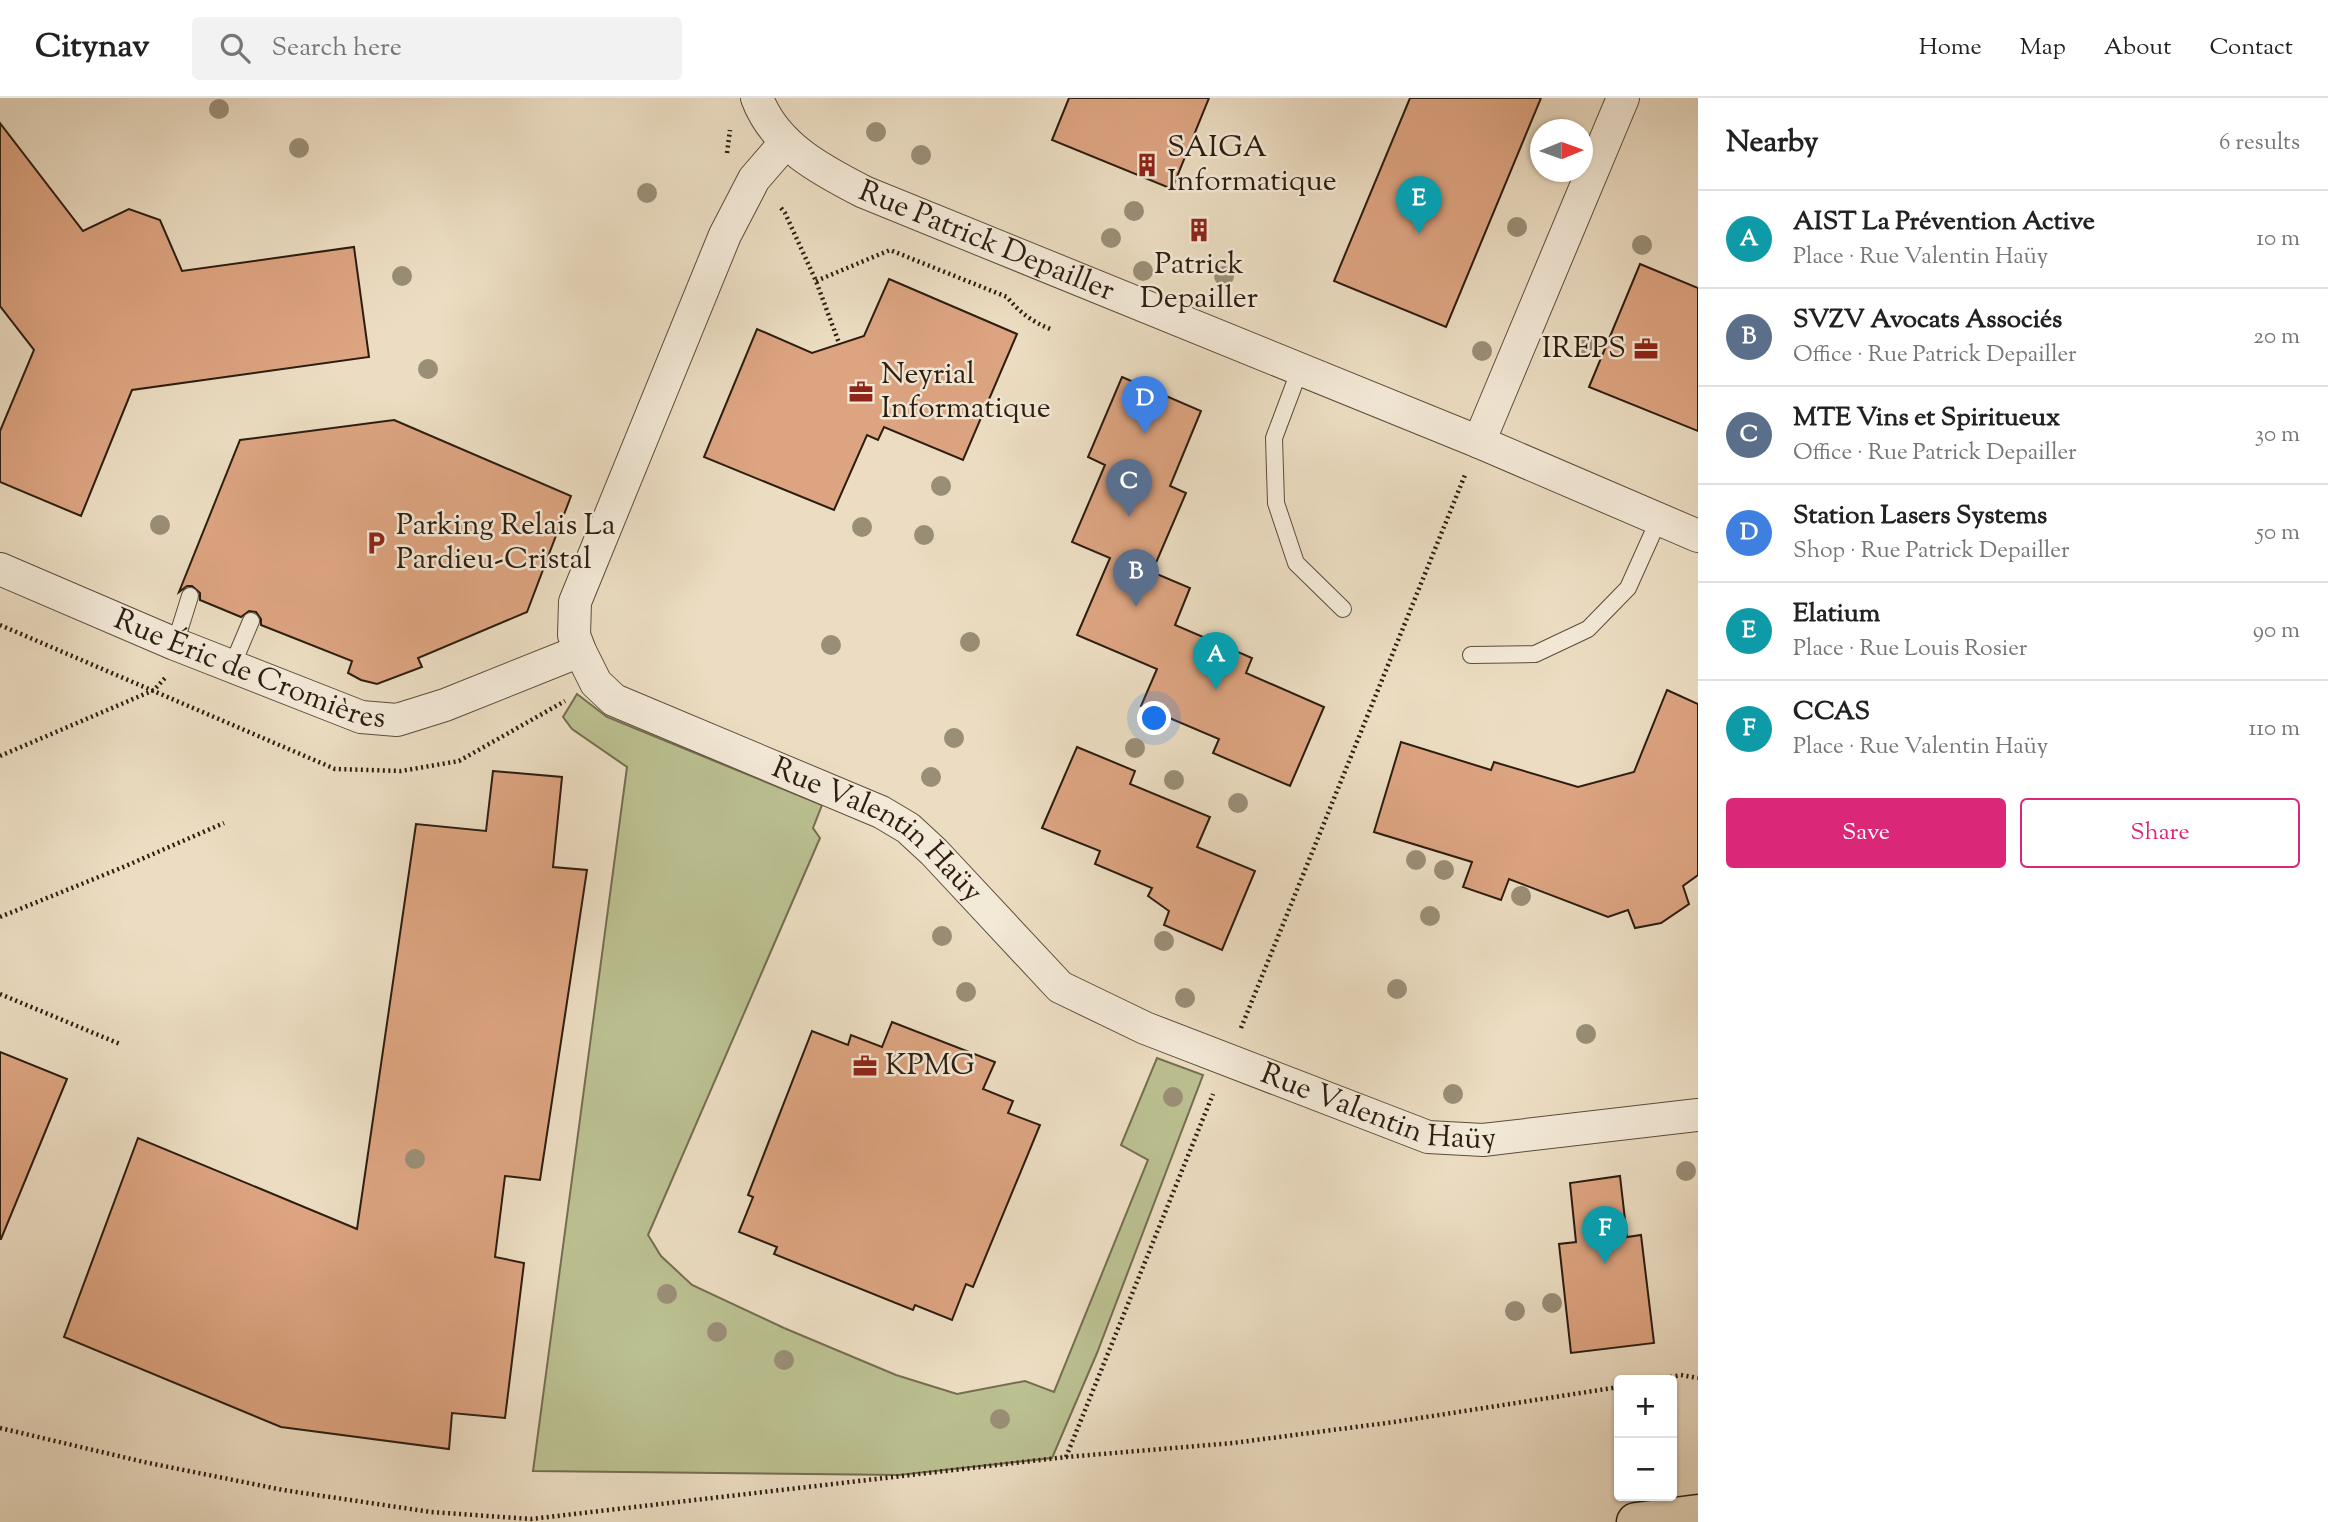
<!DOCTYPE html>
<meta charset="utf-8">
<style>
body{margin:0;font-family:"Sorts Mill Goudy",serif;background:#f2f2f2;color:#222}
.controls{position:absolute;right:21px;bottom:21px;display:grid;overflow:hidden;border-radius:7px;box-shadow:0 2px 5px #0004}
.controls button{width:63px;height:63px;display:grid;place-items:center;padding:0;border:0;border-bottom:2px solid #e0e0e0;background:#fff;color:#222;font:35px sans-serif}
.compass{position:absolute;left:1530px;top:21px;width:63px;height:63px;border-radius:50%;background:#fff;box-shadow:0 2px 5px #0004;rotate:89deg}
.you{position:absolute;left:1155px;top:621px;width:24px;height:24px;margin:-18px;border:5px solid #fff;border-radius:50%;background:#1a73e8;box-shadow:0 0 0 10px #1a73e833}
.badge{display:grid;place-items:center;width:46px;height:46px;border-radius:50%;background:#db2777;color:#fff;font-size:23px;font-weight:700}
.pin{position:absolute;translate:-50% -58px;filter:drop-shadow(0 2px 4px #0008)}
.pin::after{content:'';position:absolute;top:37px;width:24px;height:21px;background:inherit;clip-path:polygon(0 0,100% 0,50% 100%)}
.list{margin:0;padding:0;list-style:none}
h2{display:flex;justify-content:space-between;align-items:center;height:91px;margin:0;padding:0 28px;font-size:30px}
h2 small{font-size:23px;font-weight:400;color:#767676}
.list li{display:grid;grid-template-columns:46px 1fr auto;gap:21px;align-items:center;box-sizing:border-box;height:98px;padding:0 28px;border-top:2px solid #e0e0e0}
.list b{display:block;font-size:26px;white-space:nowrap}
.list p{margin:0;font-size:23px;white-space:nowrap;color:#767676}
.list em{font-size:23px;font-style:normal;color:#767676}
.actions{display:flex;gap:14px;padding:21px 28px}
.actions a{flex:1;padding:16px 0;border:2px solid #db2777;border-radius:7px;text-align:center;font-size:24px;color:#db2777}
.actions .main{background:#db2777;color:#fff}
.icon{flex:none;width:38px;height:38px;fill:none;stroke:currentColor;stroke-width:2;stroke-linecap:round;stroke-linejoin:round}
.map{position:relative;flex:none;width:1698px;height:1424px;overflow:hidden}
header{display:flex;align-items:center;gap:42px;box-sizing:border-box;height:98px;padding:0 35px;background:#fff;border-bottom:2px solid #e0e0e0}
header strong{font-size:33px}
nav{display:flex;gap:38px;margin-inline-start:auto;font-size:24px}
.search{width:490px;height:63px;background:#f2f2f2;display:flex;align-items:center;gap:18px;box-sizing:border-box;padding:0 24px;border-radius:7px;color:#767676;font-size:26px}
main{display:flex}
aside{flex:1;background:#fff}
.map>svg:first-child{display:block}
.green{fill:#bbc091;stroke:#746e50;stroke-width:2}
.building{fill:#dda481;stroke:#2c1d10;stroke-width:2}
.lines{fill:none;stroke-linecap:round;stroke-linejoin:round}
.lane-casing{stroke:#5c4d3c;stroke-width:18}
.street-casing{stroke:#5c4d3c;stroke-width:34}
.highway-casing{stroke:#2c1d10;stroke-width:41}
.path{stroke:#2c1d10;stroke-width:4.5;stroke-dasharray:2 3.5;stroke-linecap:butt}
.lane{stroke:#f3e9d7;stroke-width:16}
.street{stroke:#f3e9d7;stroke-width:32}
.highway{stroke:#ecddc2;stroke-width:38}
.tree{fill:#9a8e76}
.labels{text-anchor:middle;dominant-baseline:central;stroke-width:5;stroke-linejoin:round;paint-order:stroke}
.poi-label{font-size:30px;fill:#2c1d10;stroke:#f3e9d7;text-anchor:start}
.street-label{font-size:30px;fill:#2c1d10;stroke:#f3e9d7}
</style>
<header>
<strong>Citynav</strong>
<div class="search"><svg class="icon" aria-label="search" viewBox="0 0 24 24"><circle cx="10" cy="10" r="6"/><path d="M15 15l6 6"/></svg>Search here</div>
<nav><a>Home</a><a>Map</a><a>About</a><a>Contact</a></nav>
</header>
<main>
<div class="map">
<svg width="1698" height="1424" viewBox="0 0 1698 1424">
<rect width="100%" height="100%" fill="#ecddc2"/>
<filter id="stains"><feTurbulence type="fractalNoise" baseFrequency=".00286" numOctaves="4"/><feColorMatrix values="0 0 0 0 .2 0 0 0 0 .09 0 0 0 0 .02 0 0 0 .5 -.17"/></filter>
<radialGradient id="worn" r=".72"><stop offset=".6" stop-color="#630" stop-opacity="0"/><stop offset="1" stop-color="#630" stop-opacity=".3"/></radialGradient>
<path class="green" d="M577,596L607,619L822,707L813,730L820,740L648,1137L661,1158L692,1187L784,1230L896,1277L957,1296L1025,1283L1054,1294L1148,1062L1121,1047L1157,960L1203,977L1097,1255L1052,1360L899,1377L533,1373L627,669L572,631L563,619Z"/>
<g class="building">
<path d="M1069,0H1209L1172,91L1052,42Z"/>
<path d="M1410,0H1541L1446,229L1334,183Z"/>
<path d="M0,25L83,133L129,111L160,122L182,173L354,149L369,259L132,292L81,418L0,384V333L34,252L0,208Z"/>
<path d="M1640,166L1698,190V333L1589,289Z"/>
<path d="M889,181L1017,236L963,362L884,329L878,342L867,337L834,412L704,359L757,231L812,255L864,238Z"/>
<path d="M1122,279L1201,313L1170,388L1186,395L1152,474L1190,490L1175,527L1252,560L1246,575L1324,609L1290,688L1213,655L1219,641L1141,608L1157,571L1077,537L1110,460L1072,444L1105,367L1088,359Z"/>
<path d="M394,322L571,398L527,514L418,560L422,569L377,586L361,582L348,575L352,563L261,527V521L256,514L249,513L241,519L200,502V495L192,488H187L179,494L240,342Z"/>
<path d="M1667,592L1698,606V777L1683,788L1689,806L1661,825L1635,830L1628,812L1608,819L1509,781L1501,802L1463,789L1472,764L1374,734L1401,644L1491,672L1494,664L1578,689L1634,674Z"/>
<path d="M1077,649L1135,673L1130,686L1210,719L1197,749L1255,773L1222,852L1164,827L1169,813L1148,798L1152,790L1095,766L1100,753L1042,730Z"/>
<path d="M493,673L562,679L553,769L587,772L540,1082L505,1078L495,1159L524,1165L505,1320L452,1315L449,1351L281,1329L64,1239L138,1040L357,1131L416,726L486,733Z"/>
<path d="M892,924L995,964L983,991L1013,1003L1008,1015L1040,1027L973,1189L966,1186L952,1222L915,1207L913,1212L774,1156L777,1149L739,1134L753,1099L748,1097L812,933L848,947L851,937L882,949Z"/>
<path d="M0,954L67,981L1,1141H0Z"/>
<path d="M1620,1078L1627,1139L1641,1137L1654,1245L1571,1255L1559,1146L1576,1144L1570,1085Z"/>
</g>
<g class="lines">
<g class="lane-casing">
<g id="lane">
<path d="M1300,271L1274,340L1276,405L1296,465L1343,511"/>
<path d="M175,546L190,498"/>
<path d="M1471,557L1535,556L1588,531L1628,490L1659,421"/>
<path d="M232,568L251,523"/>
</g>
</g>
<g class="street-casing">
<g id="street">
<path id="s1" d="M757,0C775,48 821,72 864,94L1479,344L1698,438"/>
<path id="s2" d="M786,44L754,81L725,137L575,504L574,537L580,553L596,585L614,602L881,714L908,730L934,754L1060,889L1145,930L1428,1039L1483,1042L1698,1017"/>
<path d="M1479,344L1623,0"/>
<path id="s3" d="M0,471L175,546L361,619L397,622L445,607L580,553"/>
</g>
</g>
<g class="highway-casing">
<path id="highway" d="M1636,1424L1698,1416"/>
</g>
<g class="path">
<path d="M727,55L730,32"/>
<path d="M781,110L785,115L816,183L839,245"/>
<path d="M816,183L890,152L1007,199C1020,215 1034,225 1053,232"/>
<path d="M0,527L335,671L401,673L459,663L565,603"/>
<path d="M0,658L154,592L165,580"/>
<path d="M0,819L121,770L224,725"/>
<path d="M0,896L120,946"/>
<path d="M1241,930L1465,377"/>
<path d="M1654,1282L1681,1277L1698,1280"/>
<path d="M0,1330L144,1364L283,1392L431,1414L531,1421L1066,1359L1233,1345L1394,1324L1619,1289"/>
<path d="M1066,1359L1213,996"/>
</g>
<use href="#lane" class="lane"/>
<use href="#street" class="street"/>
<use href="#highway" class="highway"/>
</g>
<g class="tree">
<circle cx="219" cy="11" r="10"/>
<circle cx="876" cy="34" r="10"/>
<circle cx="299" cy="50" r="10"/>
<circle cx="921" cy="57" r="10"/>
<circle cx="647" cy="95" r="10"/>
<circle cx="1134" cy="113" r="10"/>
<circle cx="1517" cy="129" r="10"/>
<circle cx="1111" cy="140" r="10"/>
<circle cx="1642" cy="147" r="10"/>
<circle cx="1143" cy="173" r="10"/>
<circle cx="402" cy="178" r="10"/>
<circle cx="1224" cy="178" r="10"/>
<circle cx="1584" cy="247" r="10"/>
<circle cx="1482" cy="253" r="10"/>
<circle cx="428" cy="271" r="10"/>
<circle cx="941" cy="388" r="10"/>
<circle cx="160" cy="427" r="10"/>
<circle cx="862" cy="429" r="10"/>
<circle cx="924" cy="437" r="10"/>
<circle cx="970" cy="544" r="10"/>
<circle cx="831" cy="547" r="10"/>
<circle cx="954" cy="640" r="10"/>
<circle cx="1135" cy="650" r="10"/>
<circle cx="931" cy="679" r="10"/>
<circle cx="1174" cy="682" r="10"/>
<circle cx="1238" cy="705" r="10"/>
<circle cx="1416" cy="762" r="10"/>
<circle cx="1444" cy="772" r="10"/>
<circle cx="1521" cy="798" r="10"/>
<circle cx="1430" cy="818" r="10"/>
<circle cx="942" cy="838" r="10"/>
<circle cx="1164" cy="843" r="10"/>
<circle cx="1397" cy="891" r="10"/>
<circle cx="966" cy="894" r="10"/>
<circle cx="1185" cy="900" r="10"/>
<circle cx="1586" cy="936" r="10"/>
<circle cx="1453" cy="996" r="10"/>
<circle cx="1173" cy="999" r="10"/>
<circle cx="415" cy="1061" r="10"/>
<circle cx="1686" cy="1073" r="10"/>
<circle cx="667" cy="1196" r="10"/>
<circle cx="1552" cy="1205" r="10"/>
<circle cx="1515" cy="1213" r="10"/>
<circle cx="717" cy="1234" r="10"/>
<circle cx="784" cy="1262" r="10"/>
<circle cx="1000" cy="1321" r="10"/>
</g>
<defs>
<g id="building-bare" transform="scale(1.89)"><path d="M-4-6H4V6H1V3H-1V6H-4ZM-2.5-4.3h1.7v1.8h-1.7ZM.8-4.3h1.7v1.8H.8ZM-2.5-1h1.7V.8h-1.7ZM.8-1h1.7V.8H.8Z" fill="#8f2418" stroke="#f3e9d7" stroke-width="2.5" paint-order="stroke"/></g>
<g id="office-bare" transform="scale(1.89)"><path d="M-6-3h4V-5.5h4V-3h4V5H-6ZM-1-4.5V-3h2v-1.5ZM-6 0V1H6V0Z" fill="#8f2418" stroke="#f3e9d7" stroke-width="2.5" paint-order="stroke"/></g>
<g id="parking-bare" transform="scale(1.89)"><path d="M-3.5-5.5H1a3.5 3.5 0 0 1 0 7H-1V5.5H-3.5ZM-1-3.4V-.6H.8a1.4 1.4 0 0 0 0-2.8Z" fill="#8f2418" stroke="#f3e9d7" stroke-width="2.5" paint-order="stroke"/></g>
</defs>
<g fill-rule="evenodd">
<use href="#building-bare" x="1147" y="67"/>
<use href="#building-bare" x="1199" y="132"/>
<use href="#office-bare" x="1646" y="251"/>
<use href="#office-bare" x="861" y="294"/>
<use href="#parking-bare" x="376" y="445"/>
<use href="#office-bare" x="865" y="968"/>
</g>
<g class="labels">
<g class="poi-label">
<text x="1167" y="50">SAIGA<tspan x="1167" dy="34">Informatique</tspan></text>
<text x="1199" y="167" text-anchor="middle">Patrick<tspan x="1199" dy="34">Depailler</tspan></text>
<text x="1626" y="251" text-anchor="end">IREPS</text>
<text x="881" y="277">Neyrial<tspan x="881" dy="34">Informatique</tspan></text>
<text x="396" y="428">Parking Relais La<tspan x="396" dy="34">Pardieu-Cristal</tspan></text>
<text x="885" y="968">KPMG</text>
</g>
<g class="street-label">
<text stroke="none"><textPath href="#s1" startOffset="278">Rue Patrick Depailler</textPath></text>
<text stroke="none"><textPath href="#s3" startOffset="270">Rue Éric de Cromières</textPath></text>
<text stroke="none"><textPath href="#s2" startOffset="915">Rue Valentin Haüy</textPath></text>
<text stroke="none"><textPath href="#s2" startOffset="1503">Rue Valentin Haüy</textPath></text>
</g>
</g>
<rect width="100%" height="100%" filter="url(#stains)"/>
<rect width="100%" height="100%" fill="url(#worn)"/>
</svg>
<div class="controls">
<button>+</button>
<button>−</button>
</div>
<svg class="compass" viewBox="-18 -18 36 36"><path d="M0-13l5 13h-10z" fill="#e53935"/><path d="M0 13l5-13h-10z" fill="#767676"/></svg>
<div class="you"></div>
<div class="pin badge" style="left:1216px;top:592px;background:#0f9aa8">A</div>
<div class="pin badge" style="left:1136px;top:509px;background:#5c6f8a">B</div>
<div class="pin badge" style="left:1129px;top:419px;background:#5c6f8a">C</div>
<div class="pin badge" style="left:1145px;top:336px;background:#3f7fe0">D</div>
<div class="pin badge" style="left:1419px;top:136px;background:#0f9aa8">E</div>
<div class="pin badge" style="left:1605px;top:1166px;background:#0f9aa8">F</div>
</div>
<aside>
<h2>Nearby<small>6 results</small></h2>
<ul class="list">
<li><span class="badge" style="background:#0f9aa8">A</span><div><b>AIST La Prévention Active</b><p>Place · Rue Valentin Haüy</p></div><em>10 m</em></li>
<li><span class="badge" style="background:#5c6f8a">B</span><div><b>SVZV Avocats Associés</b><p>Office · Rue Patrick Depailler</p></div><em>20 m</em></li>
<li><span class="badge" style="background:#5c6f8a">C</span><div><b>MTE Vins et Spiritueux</b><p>Office · Rue Patrick Depailler</p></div><em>30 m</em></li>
<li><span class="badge" style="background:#3f7fe0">D</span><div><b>Station Lasers Systems</b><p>Shop · Rue Patrick Depailler</p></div><em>50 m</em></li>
<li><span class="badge" style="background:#0f9aa8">E</span><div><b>Elatium</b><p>Place · Rue Louis Rosier</p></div><em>90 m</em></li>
<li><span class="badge" style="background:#0f9aa8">F</span><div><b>CCAS</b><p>Place · Rue Valentin Haüy</p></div><em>110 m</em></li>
</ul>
<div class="actions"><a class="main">Save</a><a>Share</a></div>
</aside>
</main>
